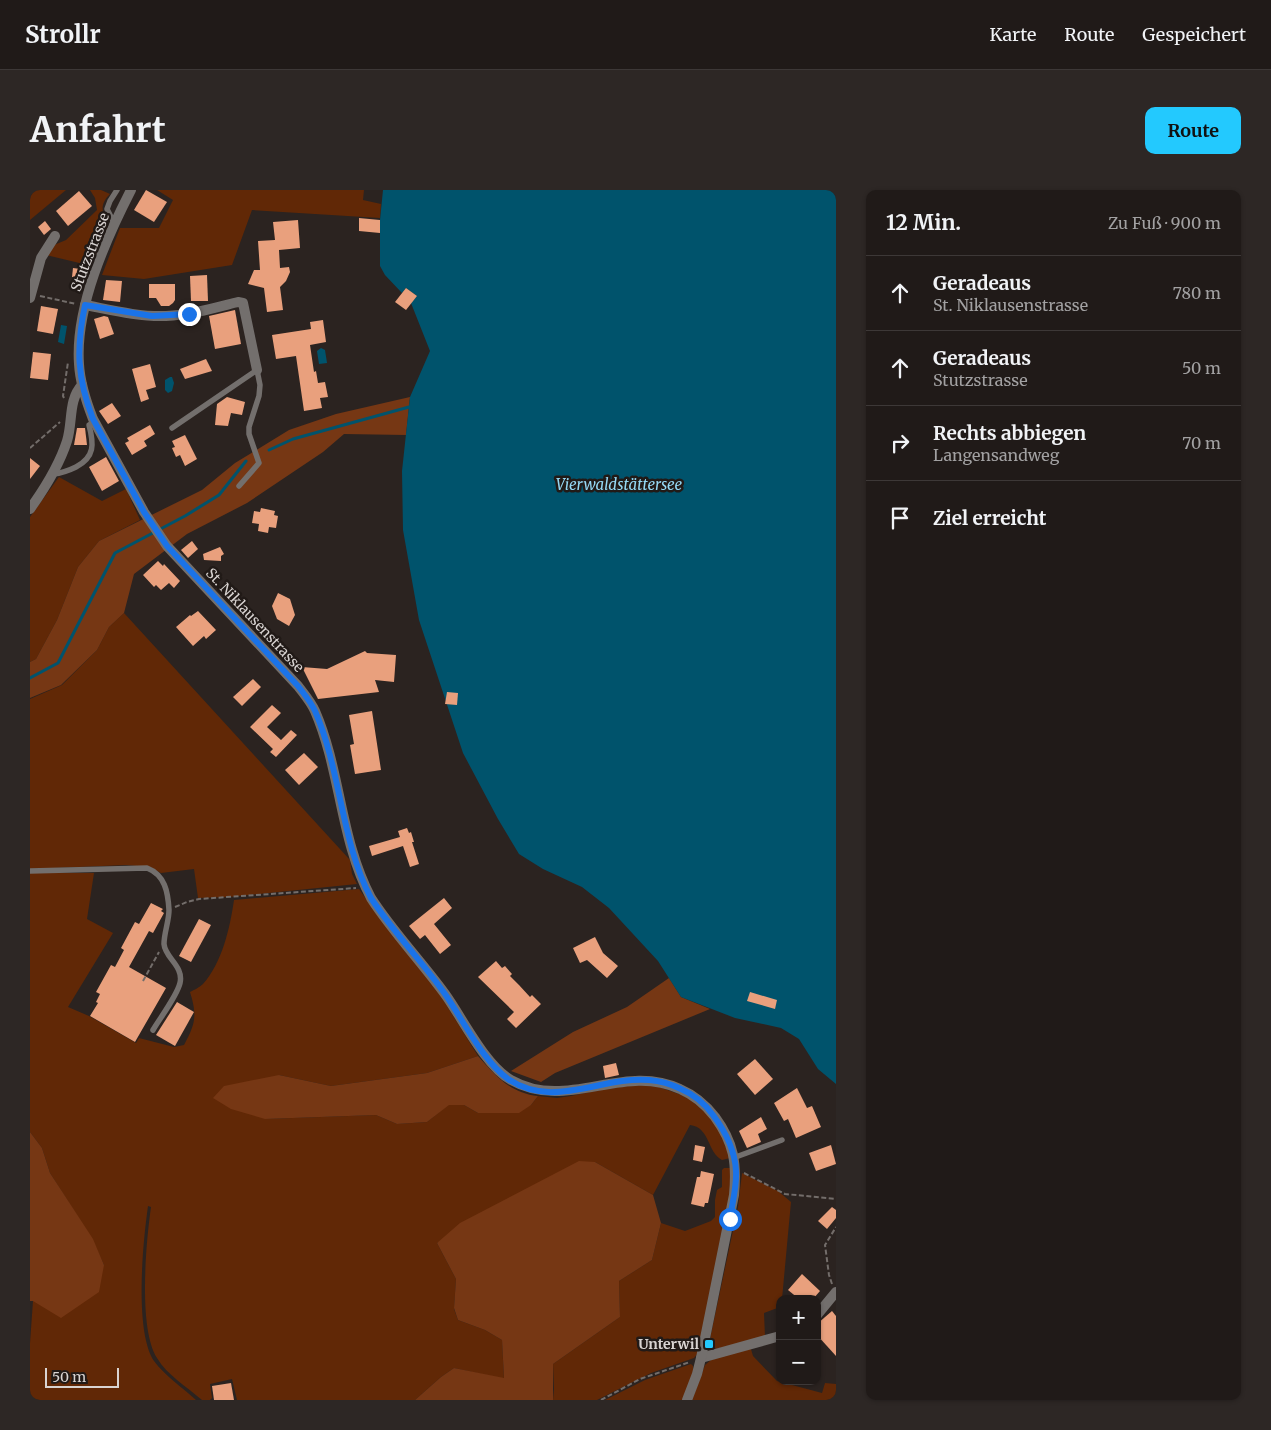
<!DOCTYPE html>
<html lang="de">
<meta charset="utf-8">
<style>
body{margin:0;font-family:Merriweather,serif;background:#2d2725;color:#f1f3f6}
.controls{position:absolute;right:15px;bottom:15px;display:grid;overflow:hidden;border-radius:10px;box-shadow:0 1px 4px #0004}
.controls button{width:45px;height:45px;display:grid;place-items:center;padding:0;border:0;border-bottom:1px solid #3d3837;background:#201a18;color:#f1f3f6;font:25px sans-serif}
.scale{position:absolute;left:15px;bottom:12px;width:74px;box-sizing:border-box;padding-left:5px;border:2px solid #d9d4d2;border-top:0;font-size:14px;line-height:18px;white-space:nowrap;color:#d9d4d2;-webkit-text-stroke:4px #211a17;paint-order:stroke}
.stop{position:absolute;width:15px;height:15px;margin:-11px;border:4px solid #1a73e8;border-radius:50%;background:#fff}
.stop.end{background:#1a73e8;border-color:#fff;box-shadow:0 1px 5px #0008}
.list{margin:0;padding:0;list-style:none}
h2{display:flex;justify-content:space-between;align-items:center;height:65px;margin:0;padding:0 20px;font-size:21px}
h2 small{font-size:16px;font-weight:400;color:#a2a1a2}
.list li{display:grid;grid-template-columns:32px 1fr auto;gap:15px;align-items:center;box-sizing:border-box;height:75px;padding:0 20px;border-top:1px solid #3d3837}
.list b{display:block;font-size:19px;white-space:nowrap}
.list p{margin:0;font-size:16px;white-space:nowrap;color:#a2a1a2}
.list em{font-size:16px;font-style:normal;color:#a2a1a2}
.icon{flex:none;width:28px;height:28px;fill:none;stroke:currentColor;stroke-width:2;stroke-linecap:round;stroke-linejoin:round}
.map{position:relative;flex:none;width:806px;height:1210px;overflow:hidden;border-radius:10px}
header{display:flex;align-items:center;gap:30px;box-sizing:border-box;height:70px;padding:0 25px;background:#201a18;border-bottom:1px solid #3d3837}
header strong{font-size:24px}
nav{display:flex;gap:28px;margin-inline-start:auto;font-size:18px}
.intro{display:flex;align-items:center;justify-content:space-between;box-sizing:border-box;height:120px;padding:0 30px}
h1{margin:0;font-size:35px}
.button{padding:12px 22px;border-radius:10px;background:#23c9fe;color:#111;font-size:18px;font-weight:700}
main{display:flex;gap:30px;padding:0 30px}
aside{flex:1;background:#201a18;border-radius:10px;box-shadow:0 1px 4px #0004}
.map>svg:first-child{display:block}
.green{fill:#612806}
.forest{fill:#763714}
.water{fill:#00536c}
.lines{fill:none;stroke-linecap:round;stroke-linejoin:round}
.stream{stroke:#00536c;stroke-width:3}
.building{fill:#e9a07d}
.path{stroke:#736d6a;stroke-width:2;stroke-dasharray:5 2.5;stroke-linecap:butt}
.service{stroke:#736f6d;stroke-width:5.5}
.minor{stroke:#736f6d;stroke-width:10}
.tertiary{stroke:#736f6d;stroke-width:10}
.route{stroke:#1a73e8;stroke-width:6}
.poi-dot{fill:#23c9fe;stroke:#211a17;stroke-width:2}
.labels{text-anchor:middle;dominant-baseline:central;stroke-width:5;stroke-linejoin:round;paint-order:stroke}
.street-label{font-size:14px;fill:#d9d4d2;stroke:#211a17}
.poi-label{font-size:14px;font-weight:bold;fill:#d9d4d2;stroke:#211a17;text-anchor:end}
.water-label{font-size:15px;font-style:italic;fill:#95d8f4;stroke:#211a17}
</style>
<header>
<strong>Strollr</strong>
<nav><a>Karte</a><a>Route</a><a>Gespeichert</a></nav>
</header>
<div class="intro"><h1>Anfahrt</h1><a class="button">Route</a></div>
<main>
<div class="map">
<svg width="806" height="1210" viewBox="0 0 806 1210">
<rect width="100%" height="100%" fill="#2b2320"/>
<g class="green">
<path d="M0,0H36L0,30Z"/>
<path d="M60,0H71L80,4C69,15 72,22 78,35L62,76L16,65L24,55L36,50L67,20L65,8Z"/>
<path d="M127,0H334L333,10L351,14L350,28L222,20L202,75L114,89L72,85L90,38H129L143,10Z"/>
<path d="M29,287L72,311L96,299L110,330L69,351L48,377L27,430L6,469L0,472V327Z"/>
<path d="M94,423L320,670L322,684L327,694L199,707L168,708L164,679L131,683L120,677L96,675L0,679V509L32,495L67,460L79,437Z"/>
<path d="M0,683H64L57,729L83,743L38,817L59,826L106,853L109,848L144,857L154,855C166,833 167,825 160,802C164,800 170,797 173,794C192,773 200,738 204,710L329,699L344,720L401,790L448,866L397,883L301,896L249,885L235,929L346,925L367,934L397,932L418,915H434L448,923L501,915L508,906L527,908L541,906L582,897L618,893L657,907L680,926L690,941L700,968L692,970C677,962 680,937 660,935L623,1005L565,972L407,1053L426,1089L424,1119L428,1130L455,1140L472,1150L474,1189L424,1178L411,1187L385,1210H207L202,1189L180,1194L182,1208L180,1210H172C157,1197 137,1185 127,1168C108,1138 116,1052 121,1017L118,1016C113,1052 104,1140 124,1171C135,1186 152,1197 166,1210H0V1153L3,1111L74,1075L62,1049L20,983L12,958L0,942Z"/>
<path d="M694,978H700L702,996L668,1163L664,1168L621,1183L567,1210H523L524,1199L523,1174L590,1127L589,1091L622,1070L631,1033L655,1041L681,1031L685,1027V1010L687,1000L692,997V980Z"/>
<path d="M712,983L748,1001L761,1012L752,1109H750V1117L734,1123L735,1147L686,1159L680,1153L681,1144L708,1017Z"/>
<path d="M720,1156L723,1166L747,1191L792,1203L795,1193L806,1194V1210H662L675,1175L681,1170Z"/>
<path d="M661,1174L663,1176V1186L653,1210H575L615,1190Z"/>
</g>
<g class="forest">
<path d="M380,207L376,245L314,244L293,262L217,313L157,344L104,384L94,423L79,437L67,460L31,495L0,508V472L6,469L27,430L48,377L69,351L172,300L205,273L259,240L306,224Z"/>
<path d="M639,788L651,807L680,819L525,883L511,892L481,881L543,842L597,817Z"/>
<path d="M448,866C465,885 481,904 508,906L501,915L489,923H448L434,915H419L397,932L367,934L346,925L235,929L201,919L183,908L194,896L249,885L301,896L397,883Z"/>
<path d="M0,942L12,958L20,983L63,1049L74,1075L69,1102L31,1128L3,1111H0Z"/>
<path d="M549,971L565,972L623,1005L631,1033L622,1070L589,1091L590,1127L523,1174V1210H385L411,1187L424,1178L474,1188L472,1150L455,1140L428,1130L424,1118L426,1089L407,1053L430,1033Z"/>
</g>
<g class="water">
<path d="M353,0H806V894L788,879L769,849L751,838L705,828L651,807L628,771L579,718L552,697L513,679L489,664L468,629L433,563L389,430L373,340L372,281L380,207L400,161L381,113L387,106L376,98L372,103L355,85L350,76V30Z"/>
<path d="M31,135L37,136L34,154L28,152Z"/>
<path d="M291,158L295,160L297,173L289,174L287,161Z"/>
<path d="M140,187H142L144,193L142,201L138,203L135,200V190Z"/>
</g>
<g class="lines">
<g class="stream">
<path d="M239,260L263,249L379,217"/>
<path d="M0,488L28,473L85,363L155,326L189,305L216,271"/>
</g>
</g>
<g class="building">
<path d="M116,0L137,12L124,32L104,20Z"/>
<path d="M49,1L62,16L38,36L26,21Z"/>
<path d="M329,28L350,30V43L329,41Z"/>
<path d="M268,30L270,58L249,60L250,78L259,77L260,82L256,91L250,97L253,120L237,122L234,98L218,94L224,80H230L228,51L245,50L243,32Z"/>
<path d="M15,31L21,39L14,45L8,37Z"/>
<path d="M43,78L57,80L55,89L42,87Z"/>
<path d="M177,85L178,111H161L160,86Z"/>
<path d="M76,90L92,91L90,112L73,110Z"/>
<path d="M119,94H145V110L143,113L139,116H131L126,108H119Z"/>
<path d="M376,98L387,106L376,120L365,112Z"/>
<path d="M11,116L28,119L23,144L7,141Z"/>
<path d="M205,120L211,154L185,159L179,126Z"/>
<path d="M74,126L78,127L84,144L70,149L64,129Z"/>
<path d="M293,130L296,152L280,155L284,182L286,181L288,193L295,192L298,207L290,208L292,218L274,221L266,166L246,169L242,145L281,139L280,132Z"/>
<path d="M3,162L21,164L18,190L0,188Z"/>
<path d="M176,169L182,181L155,189L150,179Z"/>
<path d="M120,174L126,197L116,200L119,209L111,212L102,179Z"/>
<path d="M197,207L215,212L212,225L201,223L198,236L185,235L187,214Z"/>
<path d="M82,213L91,226L78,234L69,221Z"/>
<path d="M120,235L125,244L114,251L117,256L102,265L95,253L99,251L97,248Z"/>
<path d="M47,238H55L57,255H44Z"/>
<path d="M155,245L167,269L155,276L150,265L146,267L142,258L145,257L142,251Z"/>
<path d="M76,267L89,291L72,301L59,277Z"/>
<path d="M0,268L10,276L0,289Z"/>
<path d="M231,318L245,321L244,325L248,326L246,338L239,337L238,343L228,341L229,334L222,333L224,321L230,322Z"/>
<path d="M162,351L168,359L158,368L151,360Z"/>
<path d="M190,357L194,364L191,366V371L174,370L173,364Z"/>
<path d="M128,371L133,376L134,374L150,391L144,398L139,393L131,400L126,395L124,397L113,385Z"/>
<path d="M248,403L260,409L265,425L259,436L247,429L242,416Z"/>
<path d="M168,421L186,440L176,449L174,446L163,456L146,437L160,425L161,426Z"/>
<path d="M335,461L337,463L366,465L364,492L345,490L349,502L288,509L272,477L297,479Z"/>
<path d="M223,489L231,497L212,516L203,507Z"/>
<path d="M417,502L428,503L427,515L415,514Z"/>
<path d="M242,515L251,523L237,537L251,550L261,540L267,545L246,567L240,562L243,559L220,537Z"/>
<path d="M342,521L351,580L325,584L320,555L324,554L319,525Z"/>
<path d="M274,563L288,577L269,595L255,580Z"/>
<path d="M377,638L379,643L381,642L384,652H382L389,674L380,677L373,656L342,666L339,656L370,647L368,641Z"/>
<path d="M414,708L422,718L404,734L421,755L410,764L395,745L390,749L379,736Z"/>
<path d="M121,713L133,719L131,721L134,723L123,743L119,741L99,777L136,798L105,852L60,826L68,813L66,812L70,804L66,802L81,775L85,777L94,760L91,758L105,732L109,734Z"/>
<path d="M169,729L181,735L161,772L149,766Z"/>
<path d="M565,747L573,763L588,776L577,788L557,770L550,773L543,758Z"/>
<path d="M466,771L472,778L475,776L482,784L480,786L489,795L500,807L502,805L511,814L486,838L477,829L484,822L448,787Z"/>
<path d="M720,802L747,810L745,819L717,811Z"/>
<path d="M147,812L164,822L145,856L126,845Z"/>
<path d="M725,869L743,889L725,905L707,884Z"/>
<path d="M586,873L589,885L575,888L573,876Z"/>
<path d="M767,898L777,918L782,916L791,937L766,948L758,929L754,931L744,913Z"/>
<path d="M731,927L737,939L728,944L731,952L717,958L709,941Z"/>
<path d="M665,955L675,957L672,972L663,970Z"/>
<path d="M801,955L806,974L786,981L779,963Z"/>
<path d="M671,981L684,984L678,1013H675L674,1017L661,1014L667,987H670Z"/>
<path d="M802,1017L806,1020V1028L797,1039L788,1031Z"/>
<path d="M772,1084L790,1101L783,1109H769L758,1100Z"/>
<path d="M802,1121L806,1126V1166L787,1145V1134Z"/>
<path d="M201,1193L204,1210H184L182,1196Z"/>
</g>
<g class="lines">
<g class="path">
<path d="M10,106L46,114"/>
<path d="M34,208L33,206L38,172"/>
<path d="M0,258L30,232"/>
<path d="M145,717L157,712L169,709L326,698"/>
<path d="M113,791L129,762"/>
<path d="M714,983L755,1004L806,1009"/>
<path d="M802,1094L799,1085L795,1055L806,1037"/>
<path d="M571,1210L610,1189L660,1172"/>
</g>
<g class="service">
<path d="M84,33L77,19L80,11L87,0"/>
<path d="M142,238L227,180L230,195L229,206L219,237V244L229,273L209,296"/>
<path d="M23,284C33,283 38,281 46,277C65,267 64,254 59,235L65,232"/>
<path d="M0,681L117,678C135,685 138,702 139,720C139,731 134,743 134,754C135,768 154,776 150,793C147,806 130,828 123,840"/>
<path d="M703,968L752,950"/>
</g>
<g class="minor">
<path d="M0,108L11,68L25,46"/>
<path d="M55,115C81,120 109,127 136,126C160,125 184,118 208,112L213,113L227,180"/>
<path d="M787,1125L806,1102"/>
<path d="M671,1168L750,1146"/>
</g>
<g class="tertiary">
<path d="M101,0C76,49 45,117 49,174C50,193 56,211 63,229L114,322L137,356L268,496C274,504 281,512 285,521C311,581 310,650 341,708C363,742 391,771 415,804C433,829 455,875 481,890C538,922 593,872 650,899C664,905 675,914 685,927C704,953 707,973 704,1005L671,1168L667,1184L657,1210"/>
<path d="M0,319C15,298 29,276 37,251C43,232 38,210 52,195"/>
</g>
</g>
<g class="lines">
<path class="route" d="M159,124L122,126L55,115C46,158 47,188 63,229L114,322L137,356L268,496C274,504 281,512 285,521C311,580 311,652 341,708C363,742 392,771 415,804C433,830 453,871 478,889C523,920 571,886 619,890C631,891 641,894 651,899C665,905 675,914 683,925C695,941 705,961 706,981C707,996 702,1014 700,1029"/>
</g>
<rect class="poi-dot" x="674" y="1149" width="10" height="10" rx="2.5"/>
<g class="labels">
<g class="street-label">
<text transform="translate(60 62) rotate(-69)">Stutzstrasse</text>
<text transform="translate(225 430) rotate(47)">St. Niklausenstrasse</text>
</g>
<g class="poi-label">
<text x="669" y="1154">Unterwil</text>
</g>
<g class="water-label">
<text x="589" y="294">Vierwaldstättersee</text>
</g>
</g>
</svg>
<div class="controls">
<button>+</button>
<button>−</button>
</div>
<div class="scale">50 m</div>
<div class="stop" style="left:700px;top:1029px"></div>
<div class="stop end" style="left:159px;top:124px"></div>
</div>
<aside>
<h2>12 Min.<small>Zu Fuß · 900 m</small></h2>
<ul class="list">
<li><svg class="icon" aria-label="ahead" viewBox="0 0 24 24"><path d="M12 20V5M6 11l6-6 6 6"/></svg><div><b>Geradeaus</b><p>St. Niklausenstrasse</p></div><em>780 m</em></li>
<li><svg class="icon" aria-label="ahead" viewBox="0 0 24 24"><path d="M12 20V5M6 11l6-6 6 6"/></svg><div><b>Geradeaus</b><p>Stutzstrasse</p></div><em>50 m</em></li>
<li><svg class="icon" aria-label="right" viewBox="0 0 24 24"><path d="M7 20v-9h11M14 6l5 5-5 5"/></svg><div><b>Rechts abbiegen</b><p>Langensandweg</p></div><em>70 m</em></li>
<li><svg class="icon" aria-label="arrive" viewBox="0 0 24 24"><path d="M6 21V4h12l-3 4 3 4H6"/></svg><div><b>Ziel erreicht</b></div></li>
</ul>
</aside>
</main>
